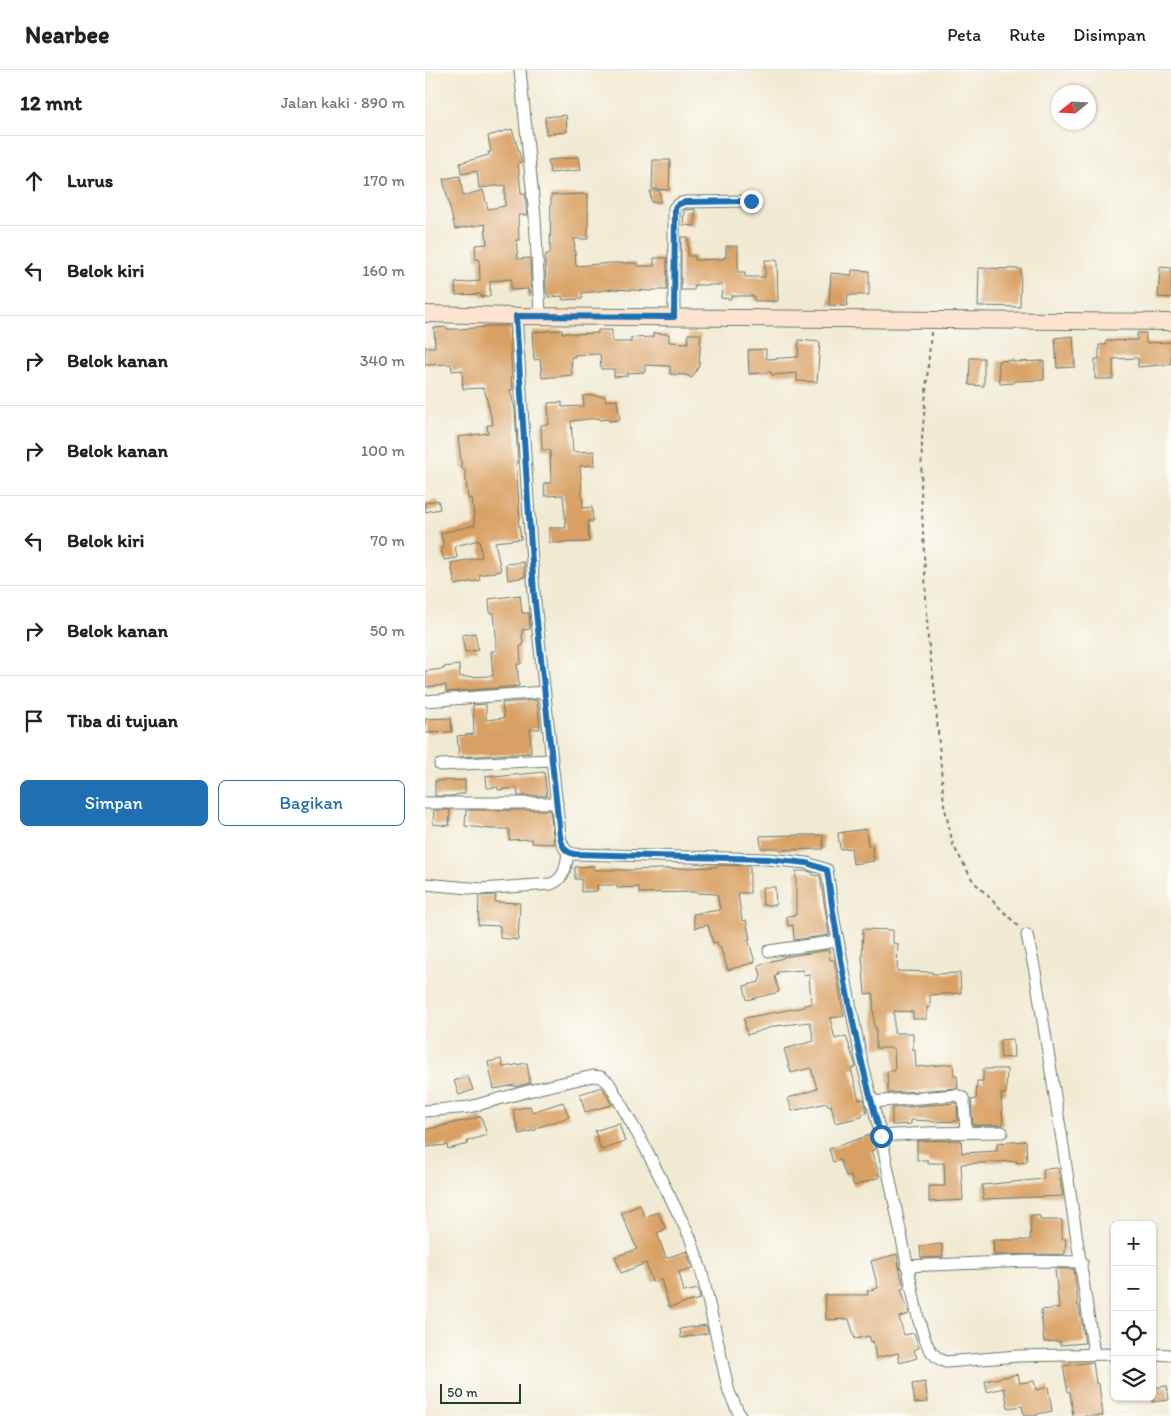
<!DOCTYPE html>
<html lang="id">
<meta charset="utf-8">
<style>
body{margin:0;font-family:Itim,sans-serif;background:#f2f2f2;color:#222}
.controls{position:absolute;right:15px;bottom:15px;display:grid;overflow:hidden;border-radius:8px;box-shadow:0 1px 4px #0004}
.controls button{width:45px;height:45px;display:grid;place-items:center;padding:0;border:0;border-bottom:1px solid #e0e0e0;background:#fff;color:#222;font:25px sans-serif}
.compass{position:absolute;left:626px;top:15px;width:45px;height:45px;border-radius:50%;background:#fff;box-shadow:0 1px 4px #0004;rotate:252deg}
.scale{position:absolute;left:15px;bottom:12px;width:81px;box-sizing:border-box;padding-left:5px;border:2px solid #1f3d34;border-top:0;font-size:14px;line-height:18px;white-space:nowrap;color:#1f3d34;-webkit-text-stroke:4px #fdfcf7;paint-order:stroke}
.stop{position:absolute;width:15px;height:15px;margin:-11px;border:4px solid #1f6fb2;border-radius:50%;background:#fff}
.stop.end{background:#1f6fb2;border-color:#fff;box-shadow:0 1px 5px #0008}
.list{margin:0;padding:0;list-style:none}
h2{display:flex;justify-content:space-between;align-items:center;height:65px;margin:0;padding:0 20px;font-size:21px}
h2 small{font-size:16px;font-weight:400;color:#767676}
.list li{display:grid;grid-template-columns:32px 1fr auto;gap:15px;align-items:center;box-sizing:border-box;height:90px;padding:0 20px;border-top:1px solid #e0e0e0}
.list b{display:block;font-size:19px;white-space:nowrap}
.list em{font-size:16px;font-style:normal;color:#767676}
.actions{display:flex;gap:10px;padding:15px 20px}
.actions a{flex:1;padding:11px 0;border:1px solid #1f6fb2;border-radius:8px;text-align:center;font-size:18px;color:#1f6fb2}
.actions .main{background:#1f6fb2;color:#fff}
.icon{flex:none;width:28px;height:28px;fill:none;stroke:currentColor;stroke-width:2;stroke-linecap:round;stroke-linejoin:round}
.map{position:relative;flex:none;width:746px;height:1346px;overflow:hidden}
header{display:flex;align-items:center;gap:30px;box-sizing:border-box;height:70px;padding:0 25px;background:#fff;border-bottom:1px solid #e0e0e0}
header strong{font-size:24px}
nav{display:flex;gap:28px;margin-inline-start:auto;font-size:18px}
main{display:flex}
aside{flex:1;background:#fff}
.map>svg:first-child{display:block}
.building{fill:#d9a063}
.lines{fill:none;stroke-linecap:round;stroke-linejoin:round}
.minor-casing{stroke:#687a6c;stroke-width:13}
.secondary-casing{stroke:#687a6c;stroke-width:18}
.path{stroke:#687a6c;stroke-width:2;stroke-dasharray:4 4;stroke-linecap:butt}
.minor{stroke:#fff;stroke-width:11}
.secondary{stroke:#fde4d0;stroke-width:16}
.route{stroke:#1f6fb2;stroke-width:6}
</style>
<header>
<strong>Nearbee</strong>
<nav><a>Peta</a><a>Rute</a><a>Disimpan</a></nav>
</header>
<main>
<aside>
<h2>12 mnt<small>Jalan kaki · 890 m</small></h2>
<ul class="list">
<li><svg class="icon" aria-label="ahead" viewBox="0 0 24 24"><path d="M12 20V5M6 11l6-6 6 6"/></svg><div><b>Lurus</b></div><em>170 m</em></li>
<li><svg class="icon" aria-label="left" viewBox="0 0 24 24"><path d="M17 20v-9H6M10 6l-5 5 5 5"/></svg><div><b>Belok kiri</b></div><em>160 m</em></li>
<li><svg class="icon" aria-label="right" viewBox="0 0 24 24"><path d="M7 20v-9h11M14 6l5 5-5 5"/></svg><div><b>Belok kanan</b></div><em>340 m</em></li>
<li><svg class="icon" aria-label="right" viewBox="0 0 24 24"><path d="M7 20v-9h11M14 6l5 5-5 5"/></svg><div><b>Belok kanan</b></div><em>100 m</em></li>
<li><svg class="icon" aria-label="left" viewBox="0 0 24 24"><path d="M17 20v-9H6M10 6l-5 5 5 5"/></svg><div><b>Belok kiri</b></div><em>70 m</em></li>
<li><svg class="icon" aria-label="right" viewBox="0 0 24 24"><path d="M7 20v-9h11M14 6l5 5-5 5"/></svg><div><b>Belok kanan</b></div><em>50 m</em></li>
<li><svg class="icon" aria-label="arrive" viewBox="0 0 24 24"><path d="M6 21V4h12l-3 4 3 4H6"/></svg><div><b>Tiba di tujuan</b></div></li>
</ul>
<div class="actions"><a class="main">Simpan</a><a>Bagikan</a></div>
</aside>
<div class="map">
<svg width="746" height="1346" viewBox="0 0 746 1346">
<rect width="100%" height="100%" fill="#fdfcf7"/>
<filter id="ink" filterUnits="userSpaceOnUse"><feTurbulence type="fractalNoise" baseFrequency=".02" numOctaves="2"/><feDisplacementMap in="SourceGraphic" scale="10" xChannelSelector="R" yChannelSelector="G"/><feConvolveMatrix kernelMatrix="1 2 1 2 8 2 1 2 1" color-interpolation-filters="sRGB"/></filter>
<filter id="wash" filterUnits="userSpaceOnUse"><feTurbulence type="fractalNoise" baseFrequency=".0096" numOctaves="4" result="noise"/><feDisplacementMap in="SourceGraphic" scale="20" xChannelSelector="R" yChannelSelector="G"/><feGaussianBlur stdDeviation="1.12" result="paint"/><feColorMatrix in="noise" values="0 0 0 0 0 0 0 0 0 0 0 0 0 0 0 0 0 1.4 0 .05"/><feComposite in="paint" operator="in"/></filter>
<g filter="url(#wash)">
<rect width="100%" height="100%" fill="#f1ead3"/>
<g id="blocks">
<g class="building">
<path d="M141,45L142,62L121,64L120,47Z"/>
<path d="M87,59L97,92L93,93L96,123H100L102,145H93L94,170H91L93,189L105,188L106,225H103V219L86,220V209L65,211V226L56,227V224L31,225L30,213L55,211L54,189L51,190L50,175L62,174L60,154L30,159L18,109L35,106L38,126L58,120L63,139L80,136V115L54,118L52,101L36,104L35,93L64,85L63,82H66L63,66Z"/>
<path d="M154,87L156,100L125,103L123,90Z"/>
<path d="M228,90H245L244,120L227,119Z"/>
<path d="M225,121H235V132H226Z"/>
<path d="M163,124V169H149L151,196L187,193H212V196H229V188H242V220H227L226,221L188,219L174,221L157,223V229L138,230L137,226L123,227V223H121L120,187H121V184H125L126,125Z"/>
<path d="M270,139V156L258,155L259,140Z"/>
<path d="M256,167H263V186H270V190L299,189V187H301V176H313V202H320V207H340V190H352L353,231H329V226H306V229L296,228L297,215H270L269,220H256Z"/>
<path d="M735,197L746,198V228L733,227Z"/>
<path d="M554,198L596,199L595,237L553,236Z"/>
<path d="M427,200L444,201V225H423L422,236L404,235L406,203L427,205Z"/>
<path d="M59,256H84L87,308H86L88,319L85,320L90,339L93,393H91L95,449H93L96,469L70,472L76,501L54,505L55,510L30,515L26,493L57,487L54,470L30,476L32,488L19,490L16,479L19,478L16,463L50,455L47,428L43,429L40,399H37L33,367L63,363L62,355H68L59,318L38,319L37,300L27,301L26,294L0,295V277H10L9,258L22,257V259H37L59,257Z"/>
<path d="M137,260V263H148V264L173,263V260H187V272H206V268L228,267V263L244,264V272L263,273V264H276L274,296L267,308L261,305L245,304V296L220,295V302L202,303V306L189,307V299H176L175,284L149,285L150,287H146L147,305L117,308L115,289L109,290L107,262Z"/>
<path d="M712,263H721V273L746,272V294L713,297V288L688,289V309H670V289H674V275H681V271L712,270Z"/>
<path d="M648,266L650,297L632,298L630,268Z"/>
<path d="M374,270L395,272L392,312L372,311V303L347,305L346,302L324,304L323,280L341,279V289L373,287Z"/>
<path d="M545,288H559V316L544,315Z"/>
<path d="M588,290V292L619,291V310L589,311V313L575,314L573,291Z"/>
<path d="M170,325V326H180L181,331L192,330L195,350L184,351V349L174,350V348L146,351L148,382L169,381L170,395L155,396L158,438L167,437L168,451H163L164,472L124,473V458H141L138,425L120,426L119,413H126L125,380H117L116,355L124,354L123,333L137,332V337L159,336L158,326Z"/>
<path d="M13,430L15,439L0,442V433Z"/>
<path d="M99,492L100,507L83,510L81,494Z"/>
<path d="M95,525L97,543H104L105,559L97,560L98,576H95L96,594H92L94,616L21,622V615L1,617L0,601L19,599V597L34,595L35,607L68,606L66,581H71V565L69,543H65L64,529Z"/>
<path d="M50,563L53,580L40,582L37,565Z"/>
<path d="M112,630L115,659H105L106,683L34,687L32,666L49,664L48,635L61,634V650L79,648L77,633Z"/>
<path d="M26,648L27,662L0,663V649Z"/>
<path d="M119,702L122,726H93L92,718L73,720V717L62,718L61,706L69,705V707Z"/>
<path d="M40,710V723L27,726H10V711Z"/>
<path d="M9,740H25L24,756L8,754Z"/>
<path d="M41,740H125L129,774L107,773V769L84,770V759H66L40,756Z"/>
<path d="M441,759L443,776L447,775L449,791L428,794L426,778L415,779L413,763Z"/>
<path d="M373,765H398V779L354,780V778H336L335,766Z"/>
<path d="M292,795L325,796V823H313L317,851L321,850L325,869H323L330,892L303,900L295,877H293L292,872L288,873L283,855L270,858L268,844L295,840L292,824L271,823V822L214,823V817L192,818V815H172V821L156,822V809H150V797L169,796V800H207L292,797Z"/>
<path d="M371,801H382L388,803V805L395,806L404,865L369,870L368,855L363,856L362,846L371,845Z"/>
<path d="M337,817H350L351,835H338Z"/>
<path d="M71,825L70,832L95,833L93,870L75,868V856L53,855L54,826Z"/>
<path d="M438,859L468,860V873L473,874L472,901L507,902V904L535,903L536,923L505,925V938L502,937V949H488V942L469,941V963H488V980L490,979L491,997L528,994L529,1006H532L533,1018L463,1023L462,1001H470L469,978H451V957H449L448,923L440,924L437,887Z"/>
<path d="M404,880L405,890H409L419,946L405,948L410,969L421,966L431,997L426,999L434,1030L439,1029L442,1043L437,1044V1047L410,1053L406,1035L403,1036L402,1033L367,1041L363,1028L392,1019L386,998L366,1003L359,979L389,971L385,952L350,956L322,965L319,948L379,937V935L386,934L384,904L378,905L377,900L352,902L353,905L350,906L354,922L322,930L319,916L334,912L336,905L333,895L358,888V887Z"/>
<path d="M588,969L589,987L576,988L575,970Z"/>
<path d="M76,989L78,997L102,993L105,1013L90,1017V1015L69,1019L63,992Z"/>
<path d="M558,999H582L581,1024H576L578,1055H548L546,1030L551,1029L552,1011H558Z"/>
<path d="M43,1006L48,1020L34,1025L29,1011Z"/>
<path d="M177,1017L187,1035L160,1042L155,1024Z"/>
<path d="M138,1032L144,1047L111,1058V1060L94,1064L88,1040L105,1036L107,1042Z"/>
<path d="M530,1033H532L533,1051L507,1052V1051L486,1050V1054L467,1055V1038Z"/>
<path d="M56,1046L62,1065L42,1071L43,1074L23,1079L22,1075L0,1077V1060L37,1051V1052Z"/>
<path d="M194,1053L200,1072L176,1080L170,1061Z"/>
<path d="M448,1064L451,1079L446,1081L455,1107L429,1116L425,1105L421,1106L415,1090L408,1092L404,1079Z"/>
<path d="M536,1070L537,1083L572,1081V1073L601,1071L602,1092L592,1093V1091L536,1094L538,1130L504,1132V1116H520L519,1093H503V1090H492V1071Z"/>
<path d="M633,1098L638,1126L558,1129L557,1115L619,1109L618,1099Z"/>
<path d="M215,1135L220,1147L233,1142L241,1159L232,1163L241,1188L262,1181L267,1198L254,1202L259,1222L273,1219L275,1229L244,1237L236,1209L227,1212L221,1193L196,1203L190,1187L212,1179L196,1143Z"/>
<path d="M606,1145L615,1146V1150H637V1169H641L640,1184L569,1185L568,1170H605Z"/>
<path d="M517,1174L518,1187L496,1188L495,1176Z"/>
<path d="M472,1184L474,1197L479,1218L476,1219L484,1244L474,1247L479,1265L489,1263L494,1278L489,1280L492,1288L475,1293L473,1283L451,1288L448,1271L446,1272L444,1266L430,1269L424,1249L401,1250L400,1225H443L442,1221L453,1218L446,1191Z"/>
<path d="M630,1199H649L653,1236H654L660,1273L635,1275V1271L619,1272L616,1240L634,1238Z"/>
<path d="M281,1255L283,1263L256,1268L255,1259Z"/>
<path d="M668,1292L671,1313L674,1314L678,1346H648L645,1322H643L638,1296Z"/>
<path d="M593,1304L595,1313L609,1311L611,1320L623,1317L627,1341L612,1344V1346H599L597,1336L583,1338L579,1318L562,1322L560,1311Z"/>
<path d="M500,1312L503,1332L490,1333L487,1314Z"/>
<path d="M742,1316L744,1330L727,1332V1318Z"/>
</g>
</g>
</g>
<g filter="url(#ink)">
<use href="#blocks" fill-opacity="0" stroke="#687a6c" stroke-width="1"/>
<g class="lines">
<g class="minor-casing">
<g id="minor">
<path d="M95,0L110,147L115,245"/>
<path d="M91,246L109,523L135,765C137,775 139,782 149,784L343,789L382,793L402,800L409,850L425,933L436,988L456,1066L493,1248C499,1266 502,1286 521,1292L593,1286L690,1284"/>
<path d="M249,247V138L254,134L260,132L326,131"/>
<path d="M0,631L119,622"/>
<path d="M15,695L126,690"/>
<path d="M0,733H132"/>
<path d="M0,814L56,819L126,814C140,809 141,796 143,783"/>
<path d="M602,865L610,901L638,1076L669,1284"/>
<path d="M344,881L413,871"/>
<path d="M446,1032L531,1025L538,1028L539,1031L541,1062"/>
<path d="M0,1041L44,1037L115,1018L168,1006L176,1007L184,1013L221,1079L265,1167L277,1203L304,1322L315,1346"/>
<path d="M456,1066L502,1063L577,1062"/>
<path d="M481,1196L603,1191L657,1192"/>
<path d="M727,1284L746,1285"/>
</g>
</g>
<g class="secondary-casing">
<path id="secondary" d="M0,244L91,246L746,252"/>
</g>
<path class="path" d="M506,262L497,369L496,419L503,569L509,613L519,734L528,775L548,811L595,858"/>
<use href="#minor" class="minor"/>
<use href="#secondary" class="secondary"/>
</g>
</g>
<g class="lines" filter="url(#ink)">
<path class="route" d="M326,131L260,132L254,134L250,138L249,247L91,246L109,523L135,766C137,775 139,782 149,784L343,789L382,793L402,800C414,889 431,979 456,1066"/>
</g>
</svg>
<div class="controls">
<button>+</button>
<button>−</button>
<button><svg class="icon" aria-label="locate" viewBox="0 0 24 24"><circle cx="12" cy="12" r="6"/><path d="M12 2v4M12 18v4M2 12h4M18 12h4"/></svg></button>
<button><svg class="icon" aria-label="layers" viewBox="0 0 24 24"><path d="M12 4l9 5-9 5-9-5zM3 14l9 5 9-5"/></svg></button>
</div>
<svg class="compass" viewBox="-18 -18 36 36"><path d="M0-13l5 13h-10z" fill="#e53935"/><path d="M0 13l5-13h-10z" fill="#767676"/></svg>
<div class="scale">50 m</div>
<div class="stop" style="left:456px;top:1066px"></div>
<div class="stop end" style="left:326px;top:131px"></div>
</div>
</main>
